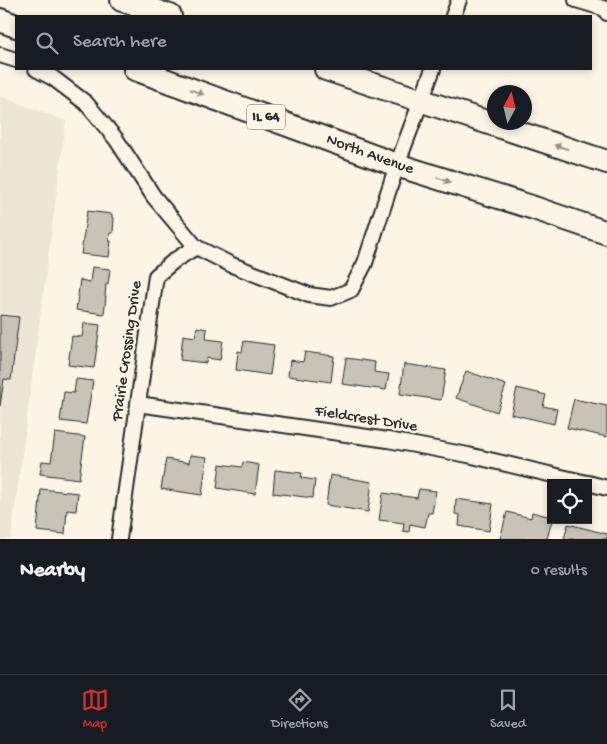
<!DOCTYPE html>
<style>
body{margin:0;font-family:"Gochi Hand",sans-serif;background:#242831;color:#f1f3f6}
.controls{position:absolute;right:15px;bottom:15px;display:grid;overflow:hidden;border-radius:0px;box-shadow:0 2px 8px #0003}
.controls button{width:45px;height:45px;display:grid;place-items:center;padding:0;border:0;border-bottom:1px solid #363941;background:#171b24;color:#f1f3f6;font:25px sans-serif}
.compass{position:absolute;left:487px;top:85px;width:45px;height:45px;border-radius:50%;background:#171b24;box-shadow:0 2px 8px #0003;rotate:7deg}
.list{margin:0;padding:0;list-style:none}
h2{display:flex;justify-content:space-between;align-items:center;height:65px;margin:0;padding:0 20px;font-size:21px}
h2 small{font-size:16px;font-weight:400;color:#9ea1a6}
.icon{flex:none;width:28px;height:28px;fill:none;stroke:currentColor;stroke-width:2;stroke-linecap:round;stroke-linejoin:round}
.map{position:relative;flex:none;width:607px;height:539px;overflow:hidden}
.search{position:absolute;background:#171b24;box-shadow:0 2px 8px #0003;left:15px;right:15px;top:15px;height:55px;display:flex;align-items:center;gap:12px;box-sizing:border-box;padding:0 18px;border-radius:0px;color:#9ea1a6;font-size:19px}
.sheet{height:135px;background:#171b24}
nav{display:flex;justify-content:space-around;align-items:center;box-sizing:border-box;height:70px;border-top:1px solid #363941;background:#171b24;font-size:14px;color:#9ea1a6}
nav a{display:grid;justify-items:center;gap:2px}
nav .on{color:#d93025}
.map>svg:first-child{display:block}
.built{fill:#ece6d7}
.building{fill:#c8c3b7;stroke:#2b2b2b}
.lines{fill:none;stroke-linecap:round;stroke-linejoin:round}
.minor-casing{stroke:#2b2b2b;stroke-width:18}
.primary-casing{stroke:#2b2b2b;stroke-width:26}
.minor{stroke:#fcf5e5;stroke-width:14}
.primary{stroke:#fcf5e5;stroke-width:22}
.oneway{fill:#949088}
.labels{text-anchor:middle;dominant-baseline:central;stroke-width:5;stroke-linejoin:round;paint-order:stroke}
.shield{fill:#fcf5e5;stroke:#6a6863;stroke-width:1}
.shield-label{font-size:15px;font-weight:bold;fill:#2b2b2b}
.street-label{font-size:16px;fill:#2b2b2b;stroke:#fcf5e5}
</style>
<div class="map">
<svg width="607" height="539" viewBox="0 0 607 539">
<rect width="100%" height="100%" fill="#fcf5e5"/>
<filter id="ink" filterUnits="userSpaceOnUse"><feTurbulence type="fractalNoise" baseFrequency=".02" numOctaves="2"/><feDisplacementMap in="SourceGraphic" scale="10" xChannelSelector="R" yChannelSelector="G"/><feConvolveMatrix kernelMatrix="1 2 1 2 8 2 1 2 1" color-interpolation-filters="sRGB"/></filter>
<g filter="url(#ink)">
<path class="built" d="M0,96L66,121L11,539H0Z"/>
<g class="building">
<path d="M87,211L112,214V218H114L113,233H110L109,241H111L109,257L81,254Z"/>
<path d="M92,267L110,269L108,284H106L105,296H106L104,314L76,310L80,280L90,282Z"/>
<path d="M0,315L19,317L11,380L4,379L0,406Z"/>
<path d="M84,323L100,325L94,368L68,365L72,336L82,337Z"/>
<path d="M197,327L207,329L206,339L223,341L220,360L207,358L206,363L180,360L183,335L195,337Z"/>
<path d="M244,341L274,345L270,375L236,370L238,351L242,352Z"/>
<path d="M305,352L334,356L331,382L288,376L290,360L303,362Z"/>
<path d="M346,358L375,362L374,372L389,374L386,390L342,384Z"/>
<path d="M404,364L446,370L441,400L400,394Z"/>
<path d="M466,371L506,385L497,412L456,398Z"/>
<path d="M76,379L93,381L86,424L60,421L64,392L74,393Z"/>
<path d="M517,388L546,395L543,406L557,409L554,424L511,414Z"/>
<path d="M574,399L607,406V437L567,428Z"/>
<path d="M55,433L85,437L79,479L40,474L42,461L51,462Z"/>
<path d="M190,455L207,457L202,495L161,489L166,459L189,463Z"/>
<path d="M243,462L259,465L255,494L217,488L220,464L242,467Z"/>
<path d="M275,470L302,473L301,478L315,480L313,498L273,493Z"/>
<path d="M330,475L372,482L368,512L326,505Z"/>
<path d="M41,489L78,493L76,511L67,510L65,534L37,531Z"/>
<path d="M419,489L436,491L432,513H428L425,527L410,524L409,532L403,531L404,523L379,520L383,493L417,498Z"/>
<path d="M456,499L493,504L489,531L459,526L460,515L455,514Z"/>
<path d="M507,512L531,518L532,512L551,517V520H552L547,539H500Z"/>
<path d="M568,524L607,534V539H564Z"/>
</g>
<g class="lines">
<g class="minor-casing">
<g id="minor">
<path d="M576,0L606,9L607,13"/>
<path d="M453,16L459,0"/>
<path d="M0,55L16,60"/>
<path d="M36,69L53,78L86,103L116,139L154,197L196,247"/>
<path d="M138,404L388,440L468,455L587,483"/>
<path d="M588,483L607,488"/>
<path d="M119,539L156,276L175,260L196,247L232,265L309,295L331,298L351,290L365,263L397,165L433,69"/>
</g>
</g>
<g class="primary-casing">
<g id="primary">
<path d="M122,0L170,16"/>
<path d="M0,20L16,26"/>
<path id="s1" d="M135,69L397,165L534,208L607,233"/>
<path d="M326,69L607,162"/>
</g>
</g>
<use href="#minor" class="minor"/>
<use href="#primary" class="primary"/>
</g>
<defs><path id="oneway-solid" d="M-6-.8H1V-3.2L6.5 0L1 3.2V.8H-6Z" transform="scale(1.25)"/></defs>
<g class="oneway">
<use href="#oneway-solid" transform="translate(197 92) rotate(20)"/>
<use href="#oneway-solid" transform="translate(561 147) rotate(-162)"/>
<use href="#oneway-solid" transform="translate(444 180) rotate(17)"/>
</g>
</g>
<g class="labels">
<rect class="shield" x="247" y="104.5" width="38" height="25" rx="4"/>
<g class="shield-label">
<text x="266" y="117">IL 64</text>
</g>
<g class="street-label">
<text stroke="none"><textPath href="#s1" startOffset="250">North Avenue</textPath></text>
<text transform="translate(128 351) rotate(-82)">Prairie Crossing Drive</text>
<text transform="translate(366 420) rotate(9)">Fieldcrest Drive</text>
</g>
</g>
</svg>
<div class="controls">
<button><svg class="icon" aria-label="locate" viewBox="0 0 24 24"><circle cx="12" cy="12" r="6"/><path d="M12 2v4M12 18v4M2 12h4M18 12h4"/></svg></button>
</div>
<svg class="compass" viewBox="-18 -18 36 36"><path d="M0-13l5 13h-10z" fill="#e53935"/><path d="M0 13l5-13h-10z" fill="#9ea1a6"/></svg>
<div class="search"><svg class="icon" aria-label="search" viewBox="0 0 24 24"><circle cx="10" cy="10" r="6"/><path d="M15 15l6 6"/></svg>Search here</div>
</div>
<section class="sheet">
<h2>Nearby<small>0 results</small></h2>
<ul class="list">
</ul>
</section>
<nav>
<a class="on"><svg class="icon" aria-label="map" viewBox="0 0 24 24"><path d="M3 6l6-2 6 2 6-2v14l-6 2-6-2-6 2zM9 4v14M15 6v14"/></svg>Map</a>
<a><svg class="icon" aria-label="directions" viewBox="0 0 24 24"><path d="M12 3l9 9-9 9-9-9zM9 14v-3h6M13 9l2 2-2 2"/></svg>Directions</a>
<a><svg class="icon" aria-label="saved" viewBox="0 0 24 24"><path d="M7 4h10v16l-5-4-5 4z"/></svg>Saved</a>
</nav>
